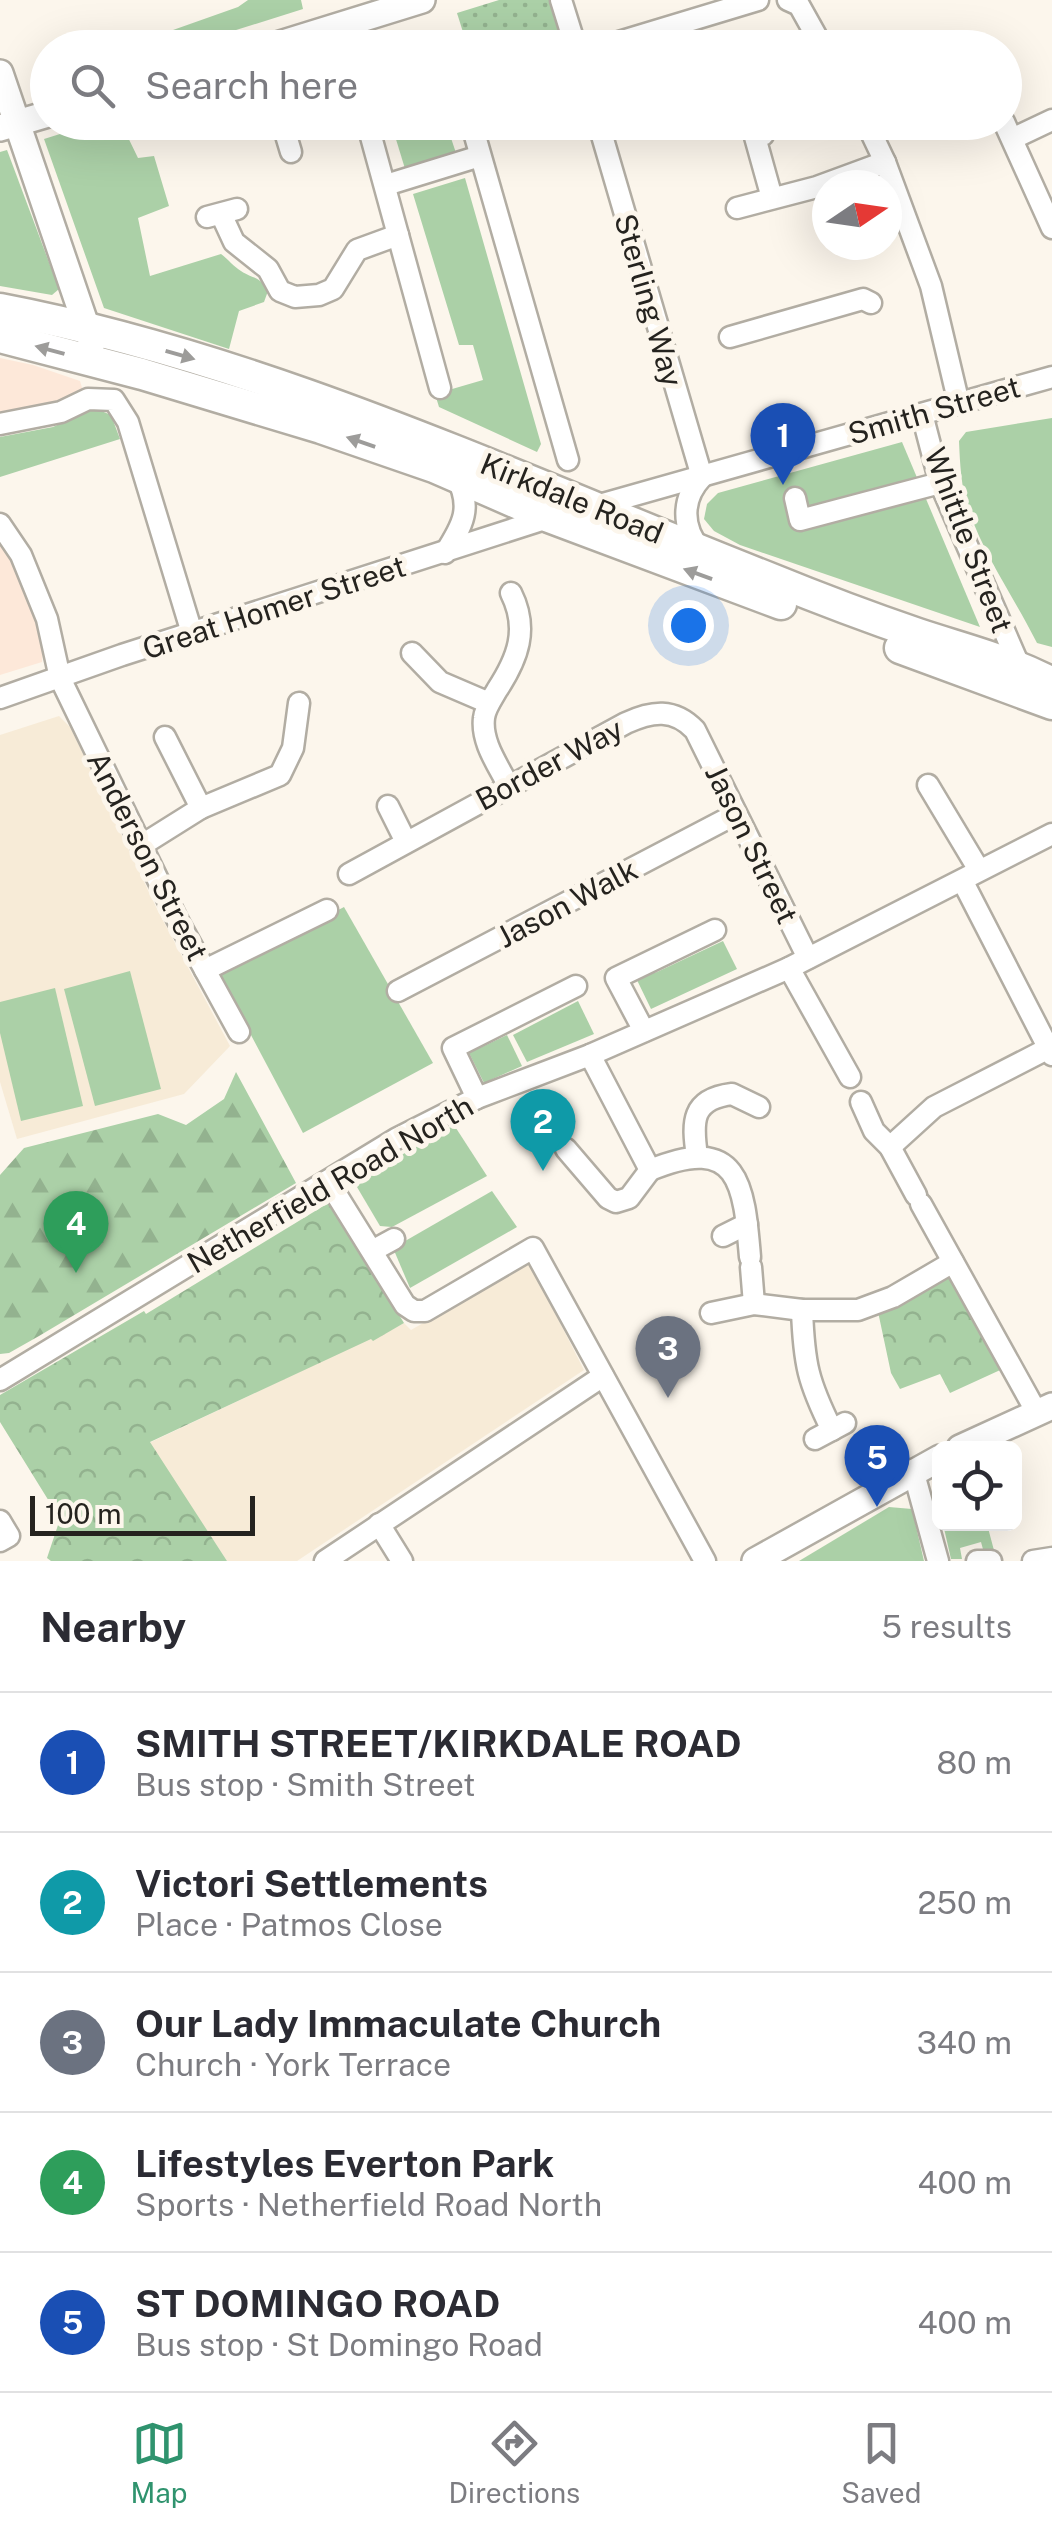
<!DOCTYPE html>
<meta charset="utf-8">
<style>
body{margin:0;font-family:"Public Sans",sans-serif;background:#f2f2f3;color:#2b2b33}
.controls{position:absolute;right:30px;bottom:30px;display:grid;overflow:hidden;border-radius:15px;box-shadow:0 10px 40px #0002}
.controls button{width:90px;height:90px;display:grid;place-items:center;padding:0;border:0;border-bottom:2px solid #e1e1e2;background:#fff;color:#2b2b33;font:50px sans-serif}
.compass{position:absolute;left:812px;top:170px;width:90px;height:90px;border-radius:50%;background:#fff;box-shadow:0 10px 40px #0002;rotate:77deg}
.scale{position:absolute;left:30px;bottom:25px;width:225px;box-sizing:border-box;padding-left:10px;border:5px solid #25231f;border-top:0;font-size:28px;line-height:35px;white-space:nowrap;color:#25231f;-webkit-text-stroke:8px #fcf6ec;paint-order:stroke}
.you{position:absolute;left:688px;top:625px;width:35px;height:35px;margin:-25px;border:8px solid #fff;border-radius:50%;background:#1a73e8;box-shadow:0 0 0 15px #1a73e833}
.badge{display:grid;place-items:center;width:65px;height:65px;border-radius:50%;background:#2f936e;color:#fff;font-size:32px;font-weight:700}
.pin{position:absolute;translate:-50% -82px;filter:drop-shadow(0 2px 5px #0008)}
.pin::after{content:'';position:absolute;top:52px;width:35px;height:30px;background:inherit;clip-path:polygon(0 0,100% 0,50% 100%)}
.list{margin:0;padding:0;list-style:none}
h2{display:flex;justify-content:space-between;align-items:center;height:130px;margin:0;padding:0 40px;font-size:42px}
h2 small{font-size:32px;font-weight:400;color:#7c7c81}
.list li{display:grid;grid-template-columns:65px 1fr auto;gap:30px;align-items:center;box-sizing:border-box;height:140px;padding:0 40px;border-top:2px solid #e1e1e2}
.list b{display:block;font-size:38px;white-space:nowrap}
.list p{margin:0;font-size:32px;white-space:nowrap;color:#7c7c81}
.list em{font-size:32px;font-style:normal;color:#7c7c81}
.icon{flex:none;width:55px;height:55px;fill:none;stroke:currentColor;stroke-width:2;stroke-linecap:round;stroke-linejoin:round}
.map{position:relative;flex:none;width:1052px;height:1561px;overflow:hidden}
.search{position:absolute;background:#fff;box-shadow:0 10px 40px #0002;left:30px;right:30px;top:30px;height:110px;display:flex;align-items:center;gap:25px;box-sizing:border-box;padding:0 35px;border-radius:55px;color:#7c7c81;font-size:38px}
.sheet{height:830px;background:#fff}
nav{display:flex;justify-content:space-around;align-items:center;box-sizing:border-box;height:140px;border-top:2px solid #e1e1e2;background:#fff;font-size:28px;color:#7c7c81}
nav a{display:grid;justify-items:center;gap:5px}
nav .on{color:#2f936e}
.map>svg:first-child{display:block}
.commercial{fill:#fde8d9}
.education{fill:#f7ebd7}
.grass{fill:#abd0a7}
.forest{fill:url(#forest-firs)}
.park{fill:url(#park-crowns)}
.garden{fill:url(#garden-dots)}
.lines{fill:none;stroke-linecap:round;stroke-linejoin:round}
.minor-casing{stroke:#b2ada3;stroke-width:25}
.major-casing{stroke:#b2ada3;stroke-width:30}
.highway-casing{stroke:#b2ada3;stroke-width:35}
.minor{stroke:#fff;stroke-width:20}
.major{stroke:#fff;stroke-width:25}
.highway{stroke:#fff;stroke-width:30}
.oneway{fill:#9d9c9a}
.labels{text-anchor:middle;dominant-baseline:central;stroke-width:10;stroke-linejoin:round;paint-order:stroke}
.street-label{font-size:30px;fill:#25231f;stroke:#fcf6ec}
</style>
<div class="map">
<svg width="1052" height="1561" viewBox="0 0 1052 1561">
<defs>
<pattern id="forest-firs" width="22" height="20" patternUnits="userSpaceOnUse" patternTransform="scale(2.5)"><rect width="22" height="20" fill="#abd0a7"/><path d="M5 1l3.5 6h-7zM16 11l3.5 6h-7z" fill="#93b28f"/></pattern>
<pattern id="park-crowns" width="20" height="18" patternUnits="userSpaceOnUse" patternTransform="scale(2.5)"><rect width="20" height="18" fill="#abd0a7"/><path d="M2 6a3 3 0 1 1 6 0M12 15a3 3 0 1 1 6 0" fill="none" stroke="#93b28f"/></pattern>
<pattern id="garden-dots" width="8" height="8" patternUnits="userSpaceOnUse" patternTransform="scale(2.5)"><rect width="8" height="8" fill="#abd0a7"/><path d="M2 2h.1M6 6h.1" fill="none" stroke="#93b28f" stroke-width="1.8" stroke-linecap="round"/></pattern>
</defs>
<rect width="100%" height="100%" fill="#fcf6ec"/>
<g class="commercial">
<path d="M0,358L33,365L80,381L83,391L42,407L0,412Z"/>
<path d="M0,537L33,612L43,650L42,662L0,675Z"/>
</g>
<g class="education">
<path d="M59,716L70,727L159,913L230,1046L184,1094L17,1139L0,1082V735Z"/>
<path d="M529,1262L584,1370L297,1561H227L149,1443L371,1338L373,1340L404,1323L411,1330Z"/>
</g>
<g class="grass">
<path d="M248,0H301L303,9L182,47H125L238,7Z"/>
<path d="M95,123H121L138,158L154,156L169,206L138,218L150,276L221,254C228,259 234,267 241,271C253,279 260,276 268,291L264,302L239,311L229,349L104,308L44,139Z"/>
<path d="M391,123H446L457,156L406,172Z"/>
<path d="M7,150L59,289L52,295L0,286V152Z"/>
<path d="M465,178L541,444L537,452L439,407L435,394L483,380L473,345H459L413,194Z"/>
<path d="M94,408L111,415L120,439L0,477V437L53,427Z"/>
<path d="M1052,418V647L1037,643C1015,599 985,557 969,511C961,488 960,464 959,441L966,432Z"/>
<path d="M902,442L980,627L740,545L714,531L704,519L707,504L718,493Z"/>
<path d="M344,907L433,1063L303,1133L218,973Z"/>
<path d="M723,941L737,969L651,1009L636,978L657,972Z"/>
<path d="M130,971L161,1089L95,1106L64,989Z"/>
<path d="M55,988L83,1106L21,1121L0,1033V1002Z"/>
<path d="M578,1001L594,1034L527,1062L513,1035Z"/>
<path d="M507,1035L522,1066L484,1083L469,1053Z"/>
<path d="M454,1125L487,1176L392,1227L380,1226L354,1182Z"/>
<path d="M492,1191L517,1227L410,1288L393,1248Z"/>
<path d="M889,1507L912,1509L924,1561H799Z"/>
<path d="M943,1524H987L996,1558L984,1553L981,1542L960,1548L962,1559H951Z"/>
</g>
<path class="forest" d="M236,1072L296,1183L39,1336L9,1353L0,1354V1175L24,1148L158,1114L186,1125L224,1099Z"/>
<g class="park">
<path d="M330,1202L404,1323L373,1341L371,1339L150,1442L227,1561H51L47,1558L60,1519L0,1422V1395L144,1311L146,1314Z"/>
<path d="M953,1264L1009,1366L950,1393L940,1374L900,1389L891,1373L877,1307Z"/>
</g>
<path class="garden" d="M499,0H553L567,47H504L499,34L467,45L457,13Z"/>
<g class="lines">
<g class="minor-casing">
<g id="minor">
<path d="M561,0L576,48"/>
<path d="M788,0L799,5L823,48"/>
<path d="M338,26L344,48"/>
<path d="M448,45L449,48"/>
<path d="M79,47V48"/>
<path d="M599,48L758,0"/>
<path d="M282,122L291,152"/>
<path d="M367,122L440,388"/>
<path d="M471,122L568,460"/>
<path d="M598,122L702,477C682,498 681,526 700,549"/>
<path d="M760,122L763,135L755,137L772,198"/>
<path d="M866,122L885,162L931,286L959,404"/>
<path d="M1004,122L1052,228"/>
<path d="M1014,138L1052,120"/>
<path d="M386,185L480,156"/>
<path d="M737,208L817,187L885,162"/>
<path d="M221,214L234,242L268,269L280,291L295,297L319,295L333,289L357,250L398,235"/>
<path d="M207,217L237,209"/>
<path d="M730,337L863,299L871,303"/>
<path d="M922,414L940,483L1019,665"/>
<path d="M0,424L61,412L88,399L114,400L128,422L192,633"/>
<path d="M795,498L800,520L940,483"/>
<path d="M592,507L1052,377"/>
<path d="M0,524L21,555L47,619L60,678L177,919L239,1032"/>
<path d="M445,553C463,525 473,507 456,476"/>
<path d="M412,653L440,682L489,703"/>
<path d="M0,698L122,655L554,516"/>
<path d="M165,737L201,808"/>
<path d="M508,785C498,765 481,742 484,718C485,708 492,699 497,690C518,658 529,629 511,593"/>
<path d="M928,785L979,870"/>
<path d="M388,806L406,842"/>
<path d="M142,845L201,808L280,775L293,748L299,703"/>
<path d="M349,874L626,723C652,711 674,708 695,730L808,958"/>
<path d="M963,882L1052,1055"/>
<path d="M789,968L850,1077"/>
<path d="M205,970L327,910"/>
<path d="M398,991L736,814"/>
<path d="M644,1031L616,978L715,930"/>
<path d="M590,1055L650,1170C739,1133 744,1184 750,1257"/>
<path d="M477,1098L453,1048L576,986"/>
<path d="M861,1102L874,1131L890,1147L916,1195"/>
<path d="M890,1147L934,1107L1049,1048"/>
<path d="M566,1149L608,1198L616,1202L629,1198L650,1170"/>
<path d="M697,1156C692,1122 691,1099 732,1094L759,1107"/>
<path d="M328,1181L405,1305L414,1311H425L533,1248L705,1561"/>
<path d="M921,1204L1037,1413"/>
<path d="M723,1236L747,1224"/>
<path d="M372,1251L394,1239"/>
<path d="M751,1267L754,1304"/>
<path d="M802,1310C804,1364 808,1382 832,1430"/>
<path d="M711,1313L754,1304L802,1310H858L893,1297L953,1262"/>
<path d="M0,1380L396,1139L477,1098L590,1055L789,968L1052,834"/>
<path d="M815,1439L845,1423"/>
<path d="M913,1470L938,1561"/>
<path d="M0,1521L9,1536L0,1541"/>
<path d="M379,1524L402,1561"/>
<path d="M325,1561L603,1376"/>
<path d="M977,1561H991"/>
<path d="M1033,1561L1052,1558"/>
</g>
</g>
<g class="major-casing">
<g id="major">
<path d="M267,48L422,0"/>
<path d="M0,73L92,343"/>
<path d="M0,128L48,114"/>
<path d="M960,1448L1052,1406"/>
<path d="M755,1561L940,1458"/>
</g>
</g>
<g class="highway-casing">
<g id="highway">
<path d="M0,309C267,360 517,479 769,578C818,598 868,617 918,634C963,649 1009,660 1052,683"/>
<path d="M0,337L142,374L321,428L434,467L549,517L781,604"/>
<path d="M900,648L1052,704"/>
</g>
</g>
<use href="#minor" class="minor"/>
<use href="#major" class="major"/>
<use href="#highway" class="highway"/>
</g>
<defs><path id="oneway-solid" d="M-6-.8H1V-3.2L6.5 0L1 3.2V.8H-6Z" transform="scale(2.5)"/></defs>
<g class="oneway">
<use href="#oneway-solid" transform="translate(50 350) rotate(-165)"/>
<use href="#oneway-solid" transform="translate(180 355) rotate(16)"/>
<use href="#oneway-solid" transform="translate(361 442) rotate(-161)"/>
<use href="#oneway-solid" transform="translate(698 574) rotate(-160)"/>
</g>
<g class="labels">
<g class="street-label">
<text transform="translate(649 300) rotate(74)">Sterling Way</text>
<text transform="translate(934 410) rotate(-16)">Smith Street</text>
<text transform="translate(572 498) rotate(22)">Kirkdale Road</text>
<text transform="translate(969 540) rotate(69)">Whittle Street</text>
<text transform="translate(274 607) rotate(-18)">Great Homer Street</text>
<text transform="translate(549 764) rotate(-28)">Border Way</text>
<text transform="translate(752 844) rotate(64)">Jason Street</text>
<text transform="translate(148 856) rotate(63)">Anderson Street</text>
<text transform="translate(567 903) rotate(-28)">Jason Walk</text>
<text transform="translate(330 1184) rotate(-30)">Netherfield Road North</text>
</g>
</g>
</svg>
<div class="controls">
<button><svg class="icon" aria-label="locate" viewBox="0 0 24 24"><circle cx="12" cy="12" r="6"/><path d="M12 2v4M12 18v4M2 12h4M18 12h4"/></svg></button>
</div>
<svg class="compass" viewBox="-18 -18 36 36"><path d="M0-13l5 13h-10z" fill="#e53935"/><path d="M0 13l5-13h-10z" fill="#7c7c81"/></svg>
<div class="scale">100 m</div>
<div class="you"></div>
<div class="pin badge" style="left:783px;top:485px;background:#1a4fb4">1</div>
<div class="pin badge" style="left:543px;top:1171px;background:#0f9aa8">2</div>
<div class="pin badge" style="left:668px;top:1398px;background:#6b7280">3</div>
<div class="pin badge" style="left:76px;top:1273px;background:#2e9e5b">4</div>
<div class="pin badge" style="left:877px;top:1507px;background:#1a4fb4">5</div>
<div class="search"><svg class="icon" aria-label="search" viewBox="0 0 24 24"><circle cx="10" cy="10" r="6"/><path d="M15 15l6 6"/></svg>Search here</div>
</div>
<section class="sheet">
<h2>Nearby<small>5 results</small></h2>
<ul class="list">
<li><span class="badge" style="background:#1a4fb4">1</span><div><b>SMITH STREET/KIRKDALE ROAD</b><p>Bus stop · Smith Street</p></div><em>80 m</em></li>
<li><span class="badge" style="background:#0f9aa8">2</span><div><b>Victori Settlements</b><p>Place · Patmos Close</p></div><em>250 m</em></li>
<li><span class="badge" style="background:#6b7280">3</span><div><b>Our Lady Immaculate Church</b><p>Church · York Terrace</p></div><em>340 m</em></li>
<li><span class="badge" style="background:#2e9e5b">4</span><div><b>Lifestyles Everton Park</b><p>Sports · Netherfield Road North</p></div><em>400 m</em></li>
<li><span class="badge" style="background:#1a4fb4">5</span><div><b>ST DOMINGO ROAD</b><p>Bus stop · St Domingo Road</p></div><em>400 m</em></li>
</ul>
</section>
<nav>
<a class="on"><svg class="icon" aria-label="map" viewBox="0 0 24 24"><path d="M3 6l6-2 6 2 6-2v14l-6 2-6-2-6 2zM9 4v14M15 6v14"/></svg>Map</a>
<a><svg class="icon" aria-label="directions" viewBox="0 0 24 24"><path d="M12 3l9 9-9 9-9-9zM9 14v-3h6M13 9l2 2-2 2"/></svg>Directions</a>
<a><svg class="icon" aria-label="saved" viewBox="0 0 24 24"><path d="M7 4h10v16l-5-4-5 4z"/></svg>Saved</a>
</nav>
